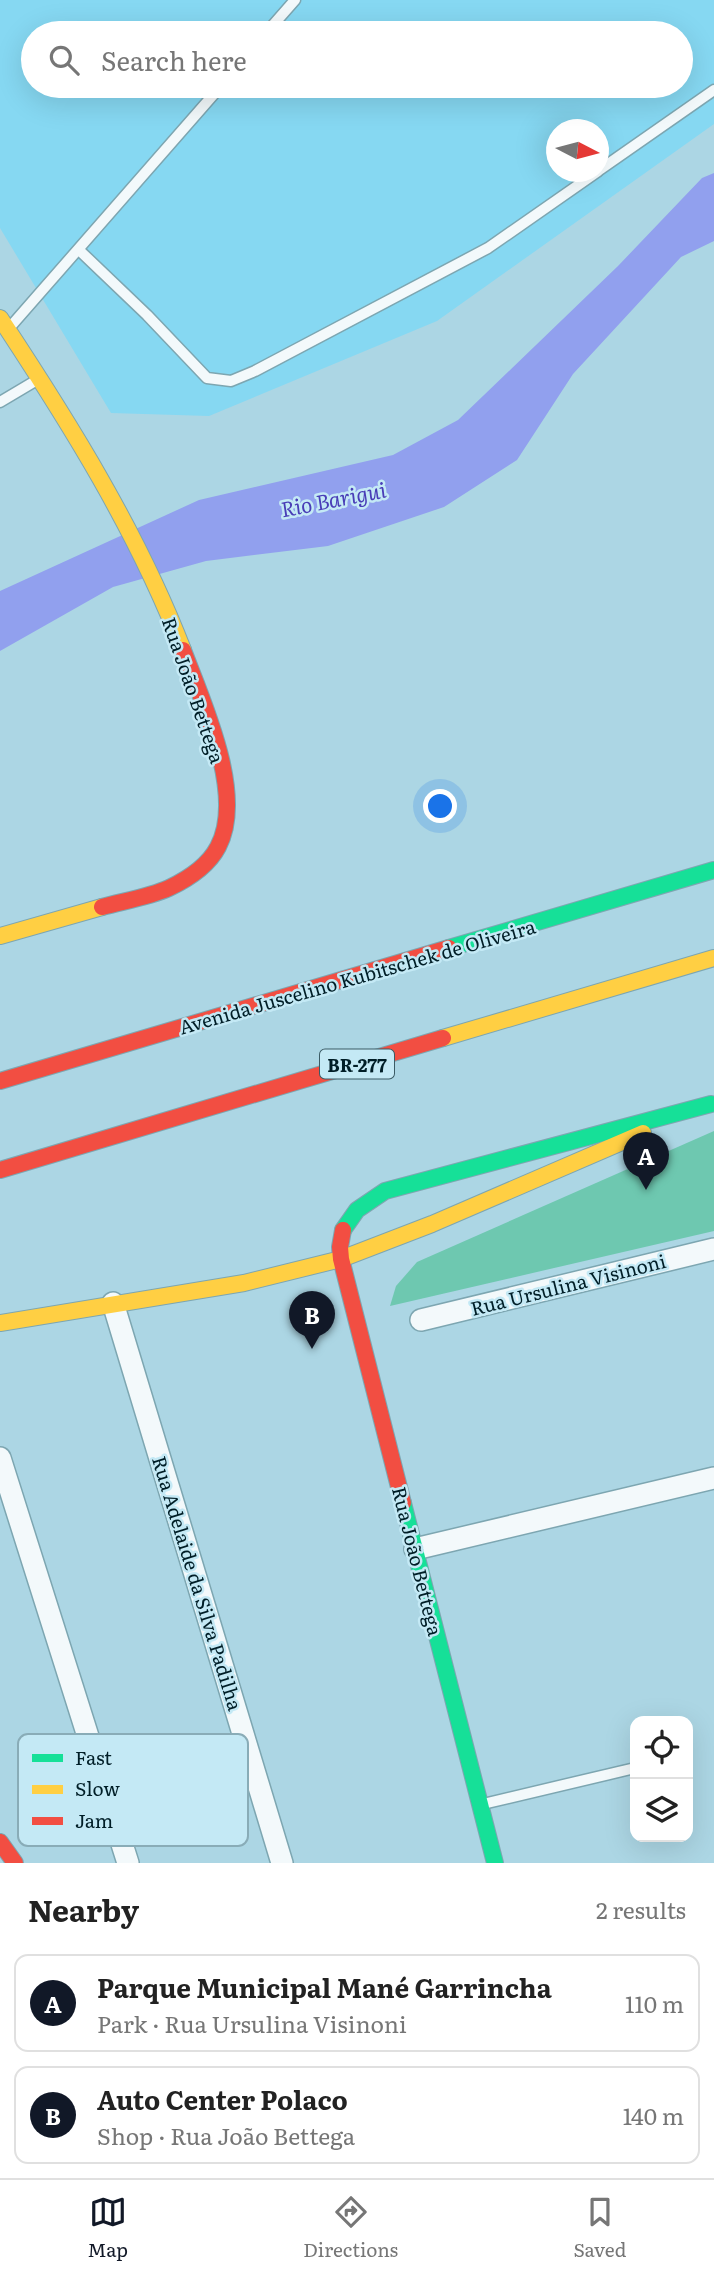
<!DOCTYPE html>
<meta charset="utf-8">
<style>
body{margin:0;font-family:Literata,serif;background:#f6f6f6;color:#222}
.controls{position:absolute;right:21px;bottom:21px;display:grid;overflow:hidden;border-radius:14px;box-shadow:0 7px 28px #0002}
.controls button{width:63px;height:63px;display:grid;place-items:center;padding:0;border:0;border-bottom:2px solid #e0e0e0;background:#fff;color:#222;font:35px sans-serif}
.compass{position:absolute;left:546px;top:119px;width:63px;height:63px;border-radius:50%;background:#fff;box-shadow:0 7px 28px #0002;rotate:96deg}
.you{position:absolute;left:441px;top:807px;width:24px;height:24px;margin:-18px;border:5px solid #fff;border-radius:50%;background:#1a73e8;box-shadow:0 0 0 10px #1a73e833}
.badge{display:grid;place-items:center;width:46px;height:46px;border-radius:50%;background:#111827;color:#fff;font-size:23px;font-weight:700}
.pin{position:absolute;translate:-50% -58px;filter:drop-shadow(0 2px 4px #0008)}
.pin::after{content:'';position:absolute;top:37px;width:24px;height:21px;background:inherit;clip-path:polygon(0 0,100% 0,50% 100%)}
.list{margin:0;padding:0;list-style:none}
h2{display:flex;justify-content:space-between;align-items:center;height:91px;margin:0;padding:0 28px;font-size:30px}
h2 small{font-size:23px;font-weight:400;color:#767676}
.list li{display:grid;grid-template-columns:46px 1fr auto;gap:21px;align-items:center;box-sizing:border-box;height:98px;margin:0 14px 14px;padding:0 14px;border:2px solid #e0e0e0;border-radius:14px}
.list b{display:block;font-size:26px;white-space:nowrap}
.list p{margin:0;font-size:23px;white-space:nowrap;color:#767676}
.list em{font-size:23px;font-style:normal;color:#767676}
.icon{flex:none;width:38px;height:38px;fill:none;stroke:currentColor;stroke-width:2;stroke-linecap:round;stroke-linejoin:round}
.map{position:relative;flex:none;width:714px;height:1863px;overflow:hidden}
.search{position:absolute;background:#fff;box-shadow:0 7px 28px #0002;left:21px;right:21px;top:21px;height:77px;display:flex;align-items:center;gap:18px;box-sizing:border-box;padding:0 24px;border-radius:38px;color:#767676;font-size:26px}
.sheet{height:315px;background:#fff}
nav{display:flex;justify-content:space-around;align-items:center;box-sizing:border-box;height:98px;border-top:2px solid #e0e0e0;background:#fff;font-size:19px;color:#767676}
nav a{display:grid;justify-items:center;gap:4px}
nav .on{color:#111827}
.map>svg:first-child{display:block}
.built{fill:#86d8f2;fill-rule:evenodd}
.green{fill:#6ec8b0}
.water{fill:#91a0ee}
.lines{fill:none;stroke-linecap:round;stroke-linejoin:round}
.lane-casing{stroke:#7da6b1;stroke-width:13}
.street-casing{stroke:#7da6b1;stroke-width:24}
.fast-casing{stroke:#7da6b1;stroke-width:18}
.slow-casing{stroke:#7da6b1;stroke-width:18}
.jam-casing{stroke:#7da6b1;stroke-width:18}
.lane{stroke:#f3f9fb;stroke-width:10}
.street{stroke:#f3f9fb;stroke-width:21}
.fast{stroke:#16e098;stroke-width:16}
.slow{stroke:#ffcf43;stroke-width:16}
.jam{stroke:#f24e42;stroke-width:16}
.labels{text-anchor:middle;dominant-baseline:central;stroke-width:5;stroke-linejoin:round;paint-order:stroke}
.shield{fill:#c4e9f5;stroke:#3b5b65;stroke-width:2}
.shield-label{font-size:18px;font-weight:bold;fill:#001e27}
.street-label{font-size:19px;fill:#001e27;stroke:#c4e9f5}
.water-label{font-size:21px;font-style:italic;fill:#493db7;stroke:#c4e9f5}
.key{fill:#c4e9f5;stroke:#89acb7;stroke-width:2}
.key-label{font-size:19px;fill:#001e27}
</style>
<div class="map">
<svg width="714" height="1863" viewBox="0 0 714 1863">
<rect width="100%" height="100%" fill="#acd6e4"/>
<path class="built" d="M0,0H714V124L437,321L209,416L111,413L0,228ZM33,33H681V86H33ZM556,130H598V172H556Z"/>
<path class="green" d="M714,1131V1231L390,1306L396,1286L417,1262Z"/>
<path class="water" d="M714,173V241L681,257L573,374L517,460L444,507L328,546L206,561L113,587L0,651V591L199,500L393,455L458,420L618,266L702,178Z"/>
<g class="lines">
<g class="lane-casing">
<g id="lane">
<path d="M266,33L295,0"/>
<path d="M598,171L714,90"/>
<path d="M79,250L147,315L207,378L231,381L255,371L488,248L597,172"/>
<path d="M11,326L221,86"/>
<path d="M0,402L37,380"/>
<path d="M483,1804L635,1768"/>
</g>
</g>
<g class="street-casing">
<g id="street">
<path d="M113,1303L282,1863"/>
<path d="M421,1320L714,1249"/>
<path d="M0,1458L128,1863"/>
<path d="M415,1549L714,1478"/>
</g>
</g>
<g class="fast-casing">
<g id="fast">
<path d="M449,948L714,870"/>
<path d="M343,1230L357,1210L385,1191L711,1104"/>
<path d="M403,1503L495,1863"/>
</g>
</g>
<g class="slow-casing">
<g id="slow">
<path d="M0,318C70,424 137,531 183,650"/>
<path d="M0,936L102,907"/>
<path d="M443,1038L714,958"/>
<path d="M341,1259L432,1224L643,1133"/>
<path d="M0,1323L244,1283L341,1259"/>
</g>
</g>
<g class="jam-casing">
<g id="jam">
<path d="M102,907C124,901 149,897 169,888C188,879 208,866 218,847C246,795 202,700 183,650"/>
<path d="M0,1081L449,948"/>
<path d="M0,1170L443,1038"/>
<path d="M343,1230L340,1247L341,1259L403,1503"/>
<path d="M0,1842L15,1863"/>
</g>
</g>
<use href="#lane" class="lane"/>
<use href="#street" class="street"/>
<use href="#fast" class="fast"/>
<use href="#slow" class="slow"/>
<use href="#jam" class="jam"/>
</g>
<g class="labels">
<rect class="shield" x="320" y="1049.5" width="74" height="29" rx="5"/>
<g class="shield-label">
<text x="357" y="1064">BR-277</text>
</g>
<g class="street-label">
<text transform="translate(194 690) rotate(71)">Rua João Bettega</text>
<text transform="translate(357 976) rotate(-16)">Avenida Juscelino Kubitschek de Oliveira</text>
<text transform="translate(568 1284) rotate(-14)">Rua Ursulina Visinoni</text>
<text transform="translate(418 1561) rotate(76)">Rua João Bettega</text>
<text transform="translate(198 1583) rotate(73)">Rua Adelaide da Silva Padilha</text>
</g>
<g class="water-label">
<text transform="translate(333 498) rotate(-11)">Rio Barigui</text>
</g>
</g>
<rect x="18" y="1734" width="230" height="112" rx="10" class="key"/>
<rect x="32" y="1754" width="31" height="8" fill="#16e098"/>
<rect x="32" y="1785" width="31" height="9" fill="#ffcf43"/>
<rect x="32" y="1817" width="31" height="8" fill="#f24e42"/>
<g class="key-label">
<text x="75" y="1765">Fast</text>
<text x="75" y="1796">Slow</text>
<text x="75" y="1828">Jam</text>
</g>
</svg>
<div class="controls">
<button><svg class="icon" aria-label="locate" viewBox="0 0 24 24"><circle cx="12" cy="12" r="6"/><path d="M12 2v4M12 18v4M2 12h4M18 12h4"/></svg></button>
<button><svg class="icon" aria-label="layers" viewBox="0 0 24 24"><path d="M12 4l9 5-9 5-9-5zM3 14l9 5 9-5"/></svg></button>
</div>
<svg class="compass" viewBox="-18 -18 36 36"><path d="M0-13l5 13h-10z" fill="#e53935"/><path d="M0 13l5-13h-10z" fill="#767676"/></svg>
<div class="you"></div>
<div class="pin badge" style="left:646px;top:1190px">A</div>
<div class="pin badge" style="left:312px;top:1349px">B</div>
<div class="search"><svg class="icon" aria-label="search" viewBox="0 0 24 24"><circle cx="10" cy="10" r="6"/><path d="M15 15l6 6"/></svg>Search here</div>
</div>
<section class="sheet">
<h2>Nearby<small>2 results</small></h2>
<ul class="list">
<li><span class="badge">A</span><div><b>Parque Municipal Mané Garrincha</b><p>Park · Rua Ursulina Visinoni</p></div><em>110 m</em></li>
<li><span class="badge">B</span><div><b>Auto Center Polaco</b><p>Shop · Rua João Bettega</p></div><em>140 m</em></li>
</ul>
</section>
<nav>
<a class="on"><svg class="icon" aria-label="map" viewBox="0 0 24 24"><path d="M3 6l6-2 6 2 6-2v14l-6 2-6-2-6 2zM9 4v14M15 6v14"/></svg>Map</a>
<a><svg class="icon" aria-label="directions" viewBox="0 0 24 24"><path d="M12 3l9 9-9 9-9-9zM9 14v-3h6M13 9l2 2-2 2"/></svg>Directions</a>
<a><svg class="icon" aria-label="saved" viewBox="0 0 24 24"><path d="M7 4h10v16l-5-4-5 4z"/></svg>Saved</a>
</nav>
